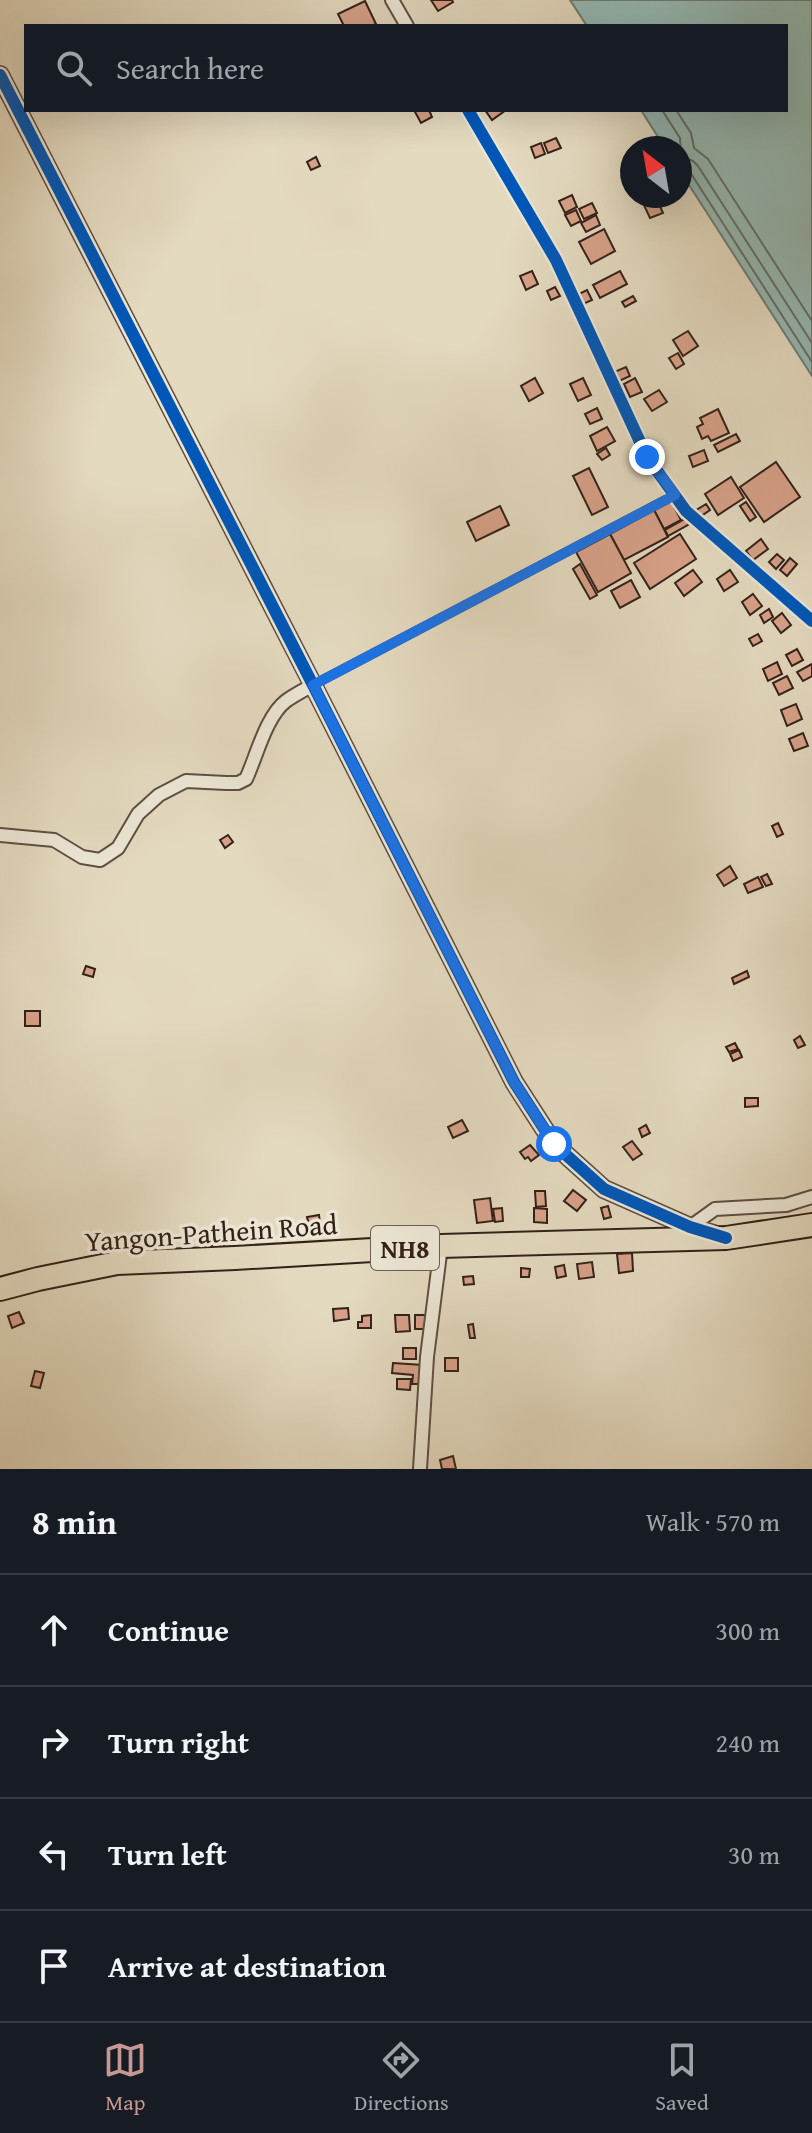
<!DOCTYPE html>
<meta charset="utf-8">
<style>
body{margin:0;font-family:"Gentium Book Plus",serif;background:#242831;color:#f1f3f6}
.compass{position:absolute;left:620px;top:136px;width:72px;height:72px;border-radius:50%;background:#171b24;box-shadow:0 8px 32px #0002;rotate:329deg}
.stop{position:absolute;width:24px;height:24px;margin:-18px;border:6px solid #1a73e8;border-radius:50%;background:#fff}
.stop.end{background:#1a73e8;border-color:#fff;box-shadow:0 2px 8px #0008}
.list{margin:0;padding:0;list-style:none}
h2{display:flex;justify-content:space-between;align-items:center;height:104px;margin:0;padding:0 32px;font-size:34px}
h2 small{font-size:26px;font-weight:400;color:#9ea1a6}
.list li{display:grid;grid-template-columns:52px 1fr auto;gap:24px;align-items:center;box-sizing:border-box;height:112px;padding:0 32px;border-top:2px solid #363941}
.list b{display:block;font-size:30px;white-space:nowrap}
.list em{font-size:26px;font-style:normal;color:#9ea1a6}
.icon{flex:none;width:44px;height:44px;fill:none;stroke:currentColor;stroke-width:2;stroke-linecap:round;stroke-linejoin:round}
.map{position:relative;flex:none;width:812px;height:1469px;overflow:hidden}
.search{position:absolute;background:#171b24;box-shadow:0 8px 32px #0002;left:24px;right:24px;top:24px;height:88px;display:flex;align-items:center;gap:20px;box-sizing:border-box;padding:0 28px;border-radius:0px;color:#9ea1a6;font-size:30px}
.sheet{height:552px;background:#171b24}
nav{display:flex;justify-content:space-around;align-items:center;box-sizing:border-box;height:112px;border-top:2px solid #363941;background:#171b24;font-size:22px;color:#9ea1a6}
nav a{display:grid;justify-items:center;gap:4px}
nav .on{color:#c59692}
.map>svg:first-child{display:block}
.water{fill:#95bab5;stroke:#6e7d77;stroke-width:2}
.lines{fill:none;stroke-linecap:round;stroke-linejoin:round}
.shore{stroke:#646e67;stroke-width:2}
.building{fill:#d8a28a;stroke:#332119;stroke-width:2}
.service-casing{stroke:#5f4f43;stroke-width:10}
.minor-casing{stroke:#5f4f43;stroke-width:16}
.tertiary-casing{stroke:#5f4f43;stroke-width:20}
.trunk-casing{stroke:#332119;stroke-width:26}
.service{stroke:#ede7d6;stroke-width:6}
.minor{stroke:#ede7d6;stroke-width:12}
.tertiary{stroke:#ede7d6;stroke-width:16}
.trunk{stroke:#e4dac0;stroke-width:22}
.cycleway-casing{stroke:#ede7d6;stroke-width:17}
.cycleway{stroke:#0057b8;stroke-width:12}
.route{stroke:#1a73e8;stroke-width:10}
.labels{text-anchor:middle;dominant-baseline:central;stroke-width:7;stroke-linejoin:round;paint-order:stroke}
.shield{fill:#ede7d6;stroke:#6b5c52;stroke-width:2}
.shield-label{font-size:26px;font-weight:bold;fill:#332119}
.street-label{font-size:28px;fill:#332119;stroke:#ede7d6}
</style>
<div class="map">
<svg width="812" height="1469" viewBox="0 0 812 1469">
<rect width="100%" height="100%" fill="#e4dac0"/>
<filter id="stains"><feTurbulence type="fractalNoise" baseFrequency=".0025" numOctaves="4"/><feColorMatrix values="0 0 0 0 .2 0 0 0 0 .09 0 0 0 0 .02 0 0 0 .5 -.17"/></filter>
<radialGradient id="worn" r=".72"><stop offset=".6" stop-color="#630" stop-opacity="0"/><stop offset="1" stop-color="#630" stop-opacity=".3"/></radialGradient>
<path class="water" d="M570,0H812V376L680,171V148H665L641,110H786V26H587Z"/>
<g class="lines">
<g class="shore">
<path d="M662,110L680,138L681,156L693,161L698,166L812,343"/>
<path d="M676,110L691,133L694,148L708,159L812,321"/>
<path d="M680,168L685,169L690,172L812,362"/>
</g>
</g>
<g class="building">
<path d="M431,0H452L453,2L438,11Z"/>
<path d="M365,1L376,24L371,26H344L338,14Z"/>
<path d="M414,110H429L432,117L421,123Z"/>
<path d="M485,110H506L492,120Z"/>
<path d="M556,138L561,148L548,153L544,143Z"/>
<path d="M541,143L545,154L535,158L531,147Z"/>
<path d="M316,157L320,166L311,170L307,162Z"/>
<path d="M572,195L577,207L565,213L559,201Z"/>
<path d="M656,197L663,213L650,218L643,203Z"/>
<path d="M592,203L597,213L584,219L579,209Z"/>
<path d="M576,210L581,221L571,226L565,215Z"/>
<path d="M596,215L600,225L586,232L581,223Z"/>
<path d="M604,229L615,251L591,264L579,242Z"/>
<path d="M532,271L538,284L526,290L520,276Z"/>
<path d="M620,271L627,284L600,298L593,285Z"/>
<path d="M555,287L560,296L551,300L547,291Z"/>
<path d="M587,290L592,300L583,304L579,294Z"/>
<path d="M633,296L636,301L625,307L622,302Z"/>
<path d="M688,331L698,346L683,356L673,340Z"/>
<path d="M678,353L684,364L676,369L669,358Z"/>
<path d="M626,367L630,376L617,382L612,373Z"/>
<path d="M535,378L543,393L529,401L521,386Z"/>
<path d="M583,378L591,395L578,401L570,384Z"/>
<path d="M635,378L642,392L630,397L624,384Z"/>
<path d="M659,390L667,402L652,411L644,399Z"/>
<path d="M597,408L602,419L590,424L585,414Z"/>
<path d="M718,409L729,433L711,441L708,436L702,439L697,427L703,424L700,418Z"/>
<path d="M607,427L615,441L597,451L590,436Z"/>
<path d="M736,434L740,441L718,452L714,445Z"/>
<path d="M606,448L610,455L602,460L597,454Z"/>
<path d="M704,450L708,461L693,467L689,456Z"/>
<path d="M776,462L800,497L764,522L740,487Z"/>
<path d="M589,468L608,507L592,515L573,476Z"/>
<path d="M731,477L744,498L718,515L705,494Z"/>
<path d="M671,501L681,520L664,529L654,510Z"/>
<path d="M746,502L756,517L750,521L740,506Z"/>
<path d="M706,504L710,510L697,519L693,512Z"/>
<path d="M500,506L509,525L476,541L467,522Z"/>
<path d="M654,510L668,537L624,560L610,534Z"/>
<path d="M690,516L693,522L668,536L665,530Z"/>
<path d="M610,534L631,573L598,592L576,552Z"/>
<path d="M680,534L696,559L650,589L634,563Z"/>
<path d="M761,539L768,549L753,560L746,551Z"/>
<path d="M777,554L784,560L776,569L769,562Z"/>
<path d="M790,558L797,564L787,576L780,570Z"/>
<path d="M580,564L597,595L590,599L573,569Z"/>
<path d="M693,570L702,582L684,596L675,583Z"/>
<path d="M730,570L738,582L724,591L717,579Z"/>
<path d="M631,580L640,597L620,608L611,591Z"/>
<path d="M753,594L762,606L750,615L742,602Z"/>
<path d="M769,609L773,617L764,623L760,615Z"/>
<path d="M782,613L791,625L781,633L772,621Z"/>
<path d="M758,634L762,641L753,646L749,639Z"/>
<path d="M797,649L803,660L792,666L786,655Z"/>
<path d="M777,662L782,674L768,681L763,669Z"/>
<path d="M812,664V676L803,681L797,672Z"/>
<path d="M787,676L793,688L779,695L773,683Z"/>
<path d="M796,704L802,719L787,726L781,710Z"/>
<path d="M803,733L808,746L794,751L789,739Z"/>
<path d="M778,823L783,834L777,837L772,826Z"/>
<path d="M228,835L233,842L225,848L220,840Z"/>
<path d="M730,866L737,878L724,886L717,875Z"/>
<path d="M767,874L772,884L766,886L761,877Z"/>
<path d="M758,877L763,887L748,893L744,884Z"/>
<path d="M86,966L95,969L93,977L83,974Z"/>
<path d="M747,971L749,977L734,984L732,978Z"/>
<rect x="25" y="1011" width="15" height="15"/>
<path d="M800,1036L805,1045L798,1048L794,1040Z"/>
<path d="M735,1043L738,1049L729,1052L726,1047Z"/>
<path d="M739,1050L742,1057L733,1061L730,1054Z"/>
<path d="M745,1098H758V1106L745,1107Z"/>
<path d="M462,1120L468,1131L453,1138L448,1127Z"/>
<path d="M646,1125L650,1133L642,1137L639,1129Z"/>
<path d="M632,1141L642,1154L633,1160L623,1147Z"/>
<path d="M530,1145L539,1155L531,1161L528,1157L525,1159L520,1152Z"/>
<path d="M573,1190L586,1200L577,1211L564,1201Z"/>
<path d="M535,1191H545L546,1206L536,1207Z"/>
<path d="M490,1198L493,1221L477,1223L474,1200Z"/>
<path d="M608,1206L611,1217L604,1219L601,1208Z"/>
<path d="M502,1208L503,1221L495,1222L493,1209Z"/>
<path d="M534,1208L547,1209V1223L534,1222Z"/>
<path d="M319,1215L320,1223L309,1225L307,1217Z"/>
<path d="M171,1234L172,1241L160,1243L159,1236Z"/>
<path d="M142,1236L143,1245L134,1246L133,1237Z"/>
<path d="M213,1237H224V1247H212Z"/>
<path d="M632,1253L633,1271L619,1273L617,1254Z"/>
<path d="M592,1262L594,1277L579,1279L577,1264Z"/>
<path d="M564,1265L566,1276L557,1278L555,1267Z"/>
<path d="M521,1268L530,1269L529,1277H521Z"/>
<path d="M473,1276L474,1284L464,1285L463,1277Z"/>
<path d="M348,1308L349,1319L334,1321L333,1309Z"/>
<path d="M19,1312L24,1323L12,1328L8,1316Z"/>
<path d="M371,1315V1328H358V1322H362V1316Z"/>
<path d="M395,1315H409L410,1331L396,1332Z"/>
<path d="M415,1315H428L427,1329H415Z"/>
<path d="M473,1324L475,1338H470L468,1325Z"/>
<rect x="403" y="1348" width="13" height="11"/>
<rect x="445" y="1358" width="13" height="13"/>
<path d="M393,1363L423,1365L422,1384H412L413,1375L392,1373Z"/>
<path d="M35,1371L44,1373L40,1388L31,1386Z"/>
<path d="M397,1379H411L410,1390L397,1389Z"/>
<path d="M453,1456L456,1469H442L440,1460Z"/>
</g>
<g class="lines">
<g class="service-casing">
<path id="service" d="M313,685L675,495"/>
</g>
<g class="minor-casing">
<g id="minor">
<path d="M392,0L407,26"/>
<path d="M468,110L556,260L647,457L686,511L812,621"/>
<path d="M0,835L54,840L82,857L100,860L118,848L138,814L159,795L186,781L226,783H238L246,779C256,758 266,716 286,701C294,695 304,690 313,685"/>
<path d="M690,1227L715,1209L786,1205L812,1197"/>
<path d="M420,1469L427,1357L441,1246"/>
</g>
</g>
<g class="tertiary-casing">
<path id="tertiary" d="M0,75L313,685L514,1082L554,1144L604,1189L690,1227L714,1234"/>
</g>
<g class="trunk-casing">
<path id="trunk" d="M0,1289L38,1279L117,1263L235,1258L441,1246L726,1238L812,1225"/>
</g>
<use href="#service" class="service"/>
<use href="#minor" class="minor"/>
<use href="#tertiary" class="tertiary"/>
<use href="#trunk" class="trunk"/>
<g class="cycleway-casing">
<g id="cycleway">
<path d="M0,75L313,685L514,1082L554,1144L604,1189L690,1227L726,1238"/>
<path d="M468,110L556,260L647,457L686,511L812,621"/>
</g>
</g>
<use href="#cycleway" class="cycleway"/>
</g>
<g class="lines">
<path class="route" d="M554,1144L514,1082L313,685L675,495L647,457"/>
</g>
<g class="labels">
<rect class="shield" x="371" y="1226" width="68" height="44" rx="6"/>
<g class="shield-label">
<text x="405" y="1248">NH8</text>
</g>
<g class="street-label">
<text transform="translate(211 1232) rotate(-4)">Yangon-Pathein Road</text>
</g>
</g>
<rect width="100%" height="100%" filter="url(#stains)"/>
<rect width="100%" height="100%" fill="url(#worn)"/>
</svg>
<svg class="compass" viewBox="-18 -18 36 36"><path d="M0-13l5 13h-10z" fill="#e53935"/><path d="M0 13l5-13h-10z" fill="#9ea1a6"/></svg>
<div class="stop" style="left:554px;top:1144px"></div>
<div class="stop end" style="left:647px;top:457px"></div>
<div class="search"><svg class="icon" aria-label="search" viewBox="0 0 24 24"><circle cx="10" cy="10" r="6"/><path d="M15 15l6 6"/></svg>Search here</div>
</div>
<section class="sheet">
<h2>8 min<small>Walk · 570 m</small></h2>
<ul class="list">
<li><svg class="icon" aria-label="ahead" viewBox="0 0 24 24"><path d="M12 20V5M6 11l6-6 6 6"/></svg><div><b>Continue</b></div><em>300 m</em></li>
<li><svg class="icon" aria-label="right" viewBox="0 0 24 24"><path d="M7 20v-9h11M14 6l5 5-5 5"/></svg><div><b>Turn right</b></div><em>240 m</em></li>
<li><svg class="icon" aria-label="left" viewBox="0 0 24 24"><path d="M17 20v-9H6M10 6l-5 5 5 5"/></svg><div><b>Turn left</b></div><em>30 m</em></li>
<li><svg class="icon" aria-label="arrive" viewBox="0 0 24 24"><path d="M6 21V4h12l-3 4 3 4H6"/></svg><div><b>Arrive at destination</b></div></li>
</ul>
</section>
<nav>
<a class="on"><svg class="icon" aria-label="map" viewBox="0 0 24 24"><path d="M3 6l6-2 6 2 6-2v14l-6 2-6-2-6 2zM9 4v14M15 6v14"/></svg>Map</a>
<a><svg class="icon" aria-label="directions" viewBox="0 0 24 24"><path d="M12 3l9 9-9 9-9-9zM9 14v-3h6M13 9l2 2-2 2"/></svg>Directions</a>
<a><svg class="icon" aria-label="saved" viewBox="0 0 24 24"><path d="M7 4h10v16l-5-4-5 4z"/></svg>Saved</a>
</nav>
